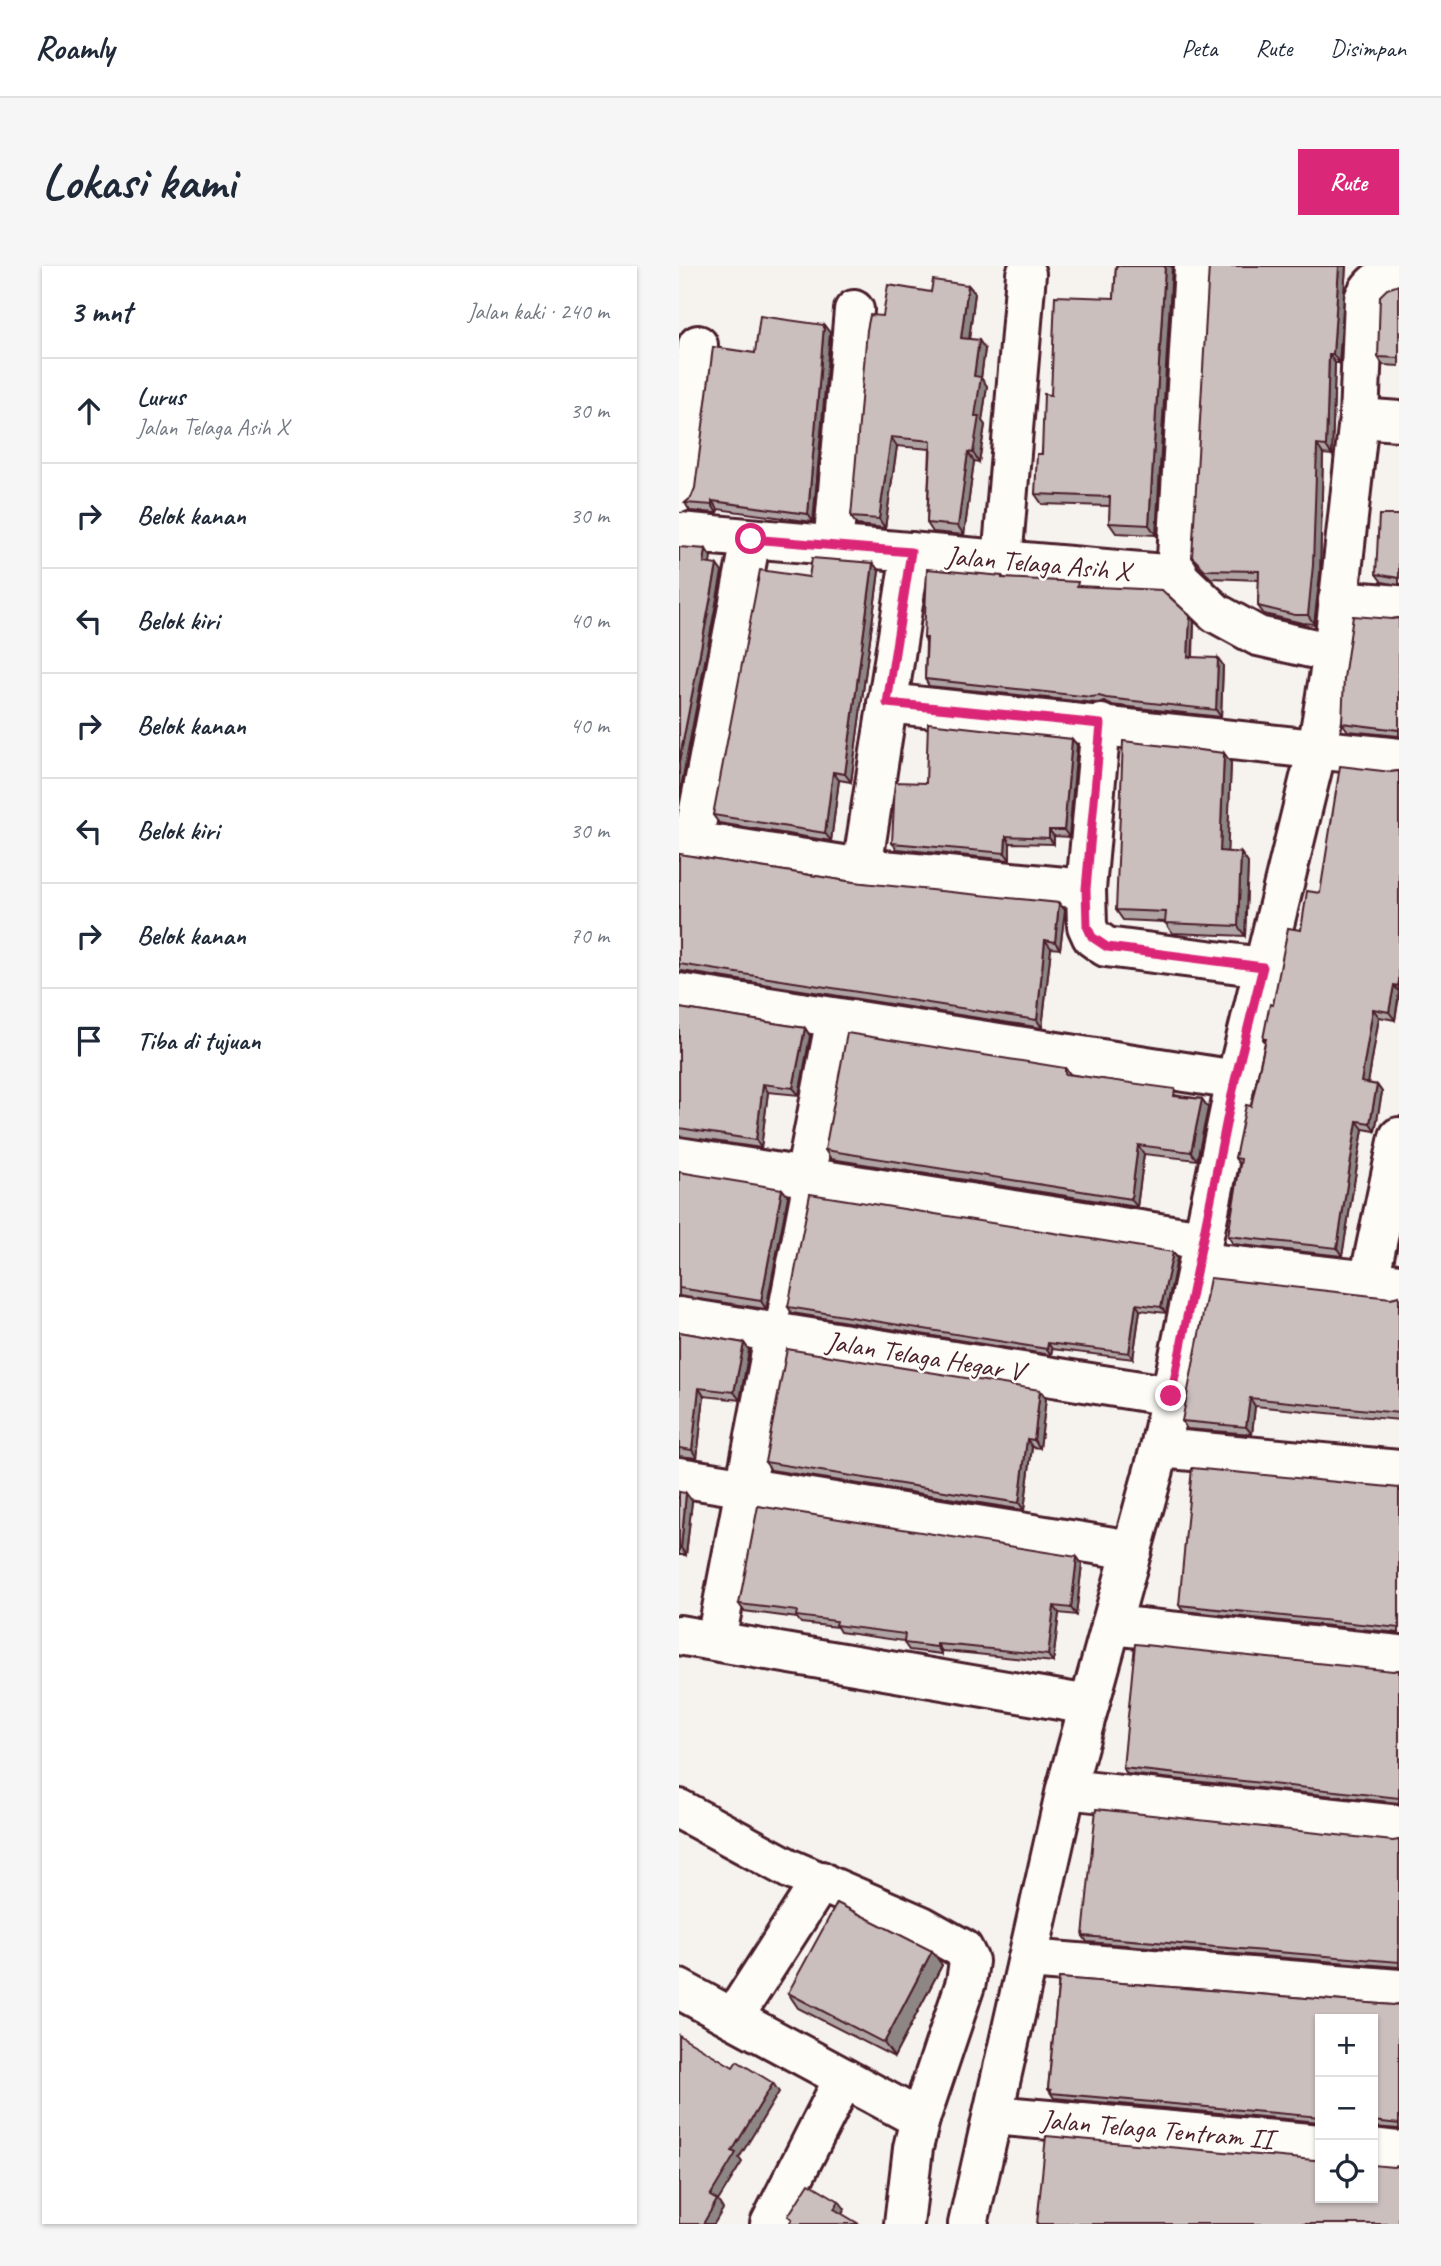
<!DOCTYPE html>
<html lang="id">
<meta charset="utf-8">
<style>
body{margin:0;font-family:Caveat,sans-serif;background:#f6f6f7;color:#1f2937}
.controls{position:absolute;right:21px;bottom:21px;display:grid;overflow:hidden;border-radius:0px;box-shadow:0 2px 5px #0004}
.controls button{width:63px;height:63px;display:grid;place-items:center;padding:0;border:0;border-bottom:2px solid #e0e1e3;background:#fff;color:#1f2937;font:35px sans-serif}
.stop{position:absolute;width:21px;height:21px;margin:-16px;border:5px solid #db2777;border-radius:50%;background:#fff}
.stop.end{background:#db2777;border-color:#fff;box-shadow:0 2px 7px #0008}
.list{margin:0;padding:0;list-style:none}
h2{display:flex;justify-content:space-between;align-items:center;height:91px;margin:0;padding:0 28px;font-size:30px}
h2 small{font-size:23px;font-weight:400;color:#747a83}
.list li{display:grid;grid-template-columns:46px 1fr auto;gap:21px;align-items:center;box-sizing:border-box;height:105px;padding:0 28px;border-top:2px solid #e0e1e3}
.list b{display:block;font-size:26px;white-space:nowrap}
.list p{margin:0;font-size:23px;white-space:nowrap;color:#747a83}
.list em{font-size:23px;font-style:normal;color:#747a83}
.icon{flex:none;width:38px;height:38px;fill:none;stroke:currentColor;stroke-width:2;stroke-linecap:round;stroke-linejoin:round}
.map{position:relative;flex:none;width:720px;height:1958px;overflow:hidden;border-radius:0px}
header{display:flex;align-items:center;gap:42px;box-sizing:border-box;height:98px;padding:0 35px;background:#fff;border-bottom:2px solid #e0e1e3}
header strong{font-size:33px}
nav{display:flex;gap:38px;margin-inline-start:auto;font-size:24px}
.intro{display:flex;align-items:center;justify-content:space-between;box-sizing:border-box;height:168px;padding:0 42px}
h1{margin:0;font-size:49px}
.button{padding:18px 32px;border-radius:0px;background:#db2777;color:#fff;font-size:24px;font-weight:700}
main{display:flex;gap:42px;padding:0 42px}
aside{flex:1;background:#fff;border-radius:0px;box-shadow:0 2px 5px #0004}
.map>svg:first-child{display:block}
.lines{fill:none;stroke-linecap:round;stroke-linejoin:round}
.service-casing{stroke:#4a1f2b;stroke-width:26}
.minor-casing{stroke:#4a1f2b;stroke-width:44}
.service{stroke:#fdfcf7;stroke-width:21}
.minor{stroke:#fdfcf7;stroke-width:38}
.wall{fill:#afa4a3;stroke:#4a1f2b;stroke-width:2}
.shaded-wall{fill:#8e8685;stroke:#4a1f2b;stroke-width:2}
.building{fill:#cbbfbe;stroke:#4a1f2b;stroke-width:2}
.route{stroke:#db2777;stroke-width:9}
.labels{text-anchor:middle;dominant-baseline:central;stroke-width:5;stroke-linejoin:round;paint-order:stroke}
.street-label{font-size:28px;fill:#4a1f2b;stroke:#fdfcf7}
</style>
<header>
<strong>Roamly</strong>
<nav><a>Peta</a><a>Rute</a><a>Disimpan</a></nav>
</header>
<div class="intro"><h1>Lokasi kami</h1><a class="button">Rute</a></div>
<main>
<aside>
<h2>3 mnt<small>Jalan kaki · 240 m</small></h2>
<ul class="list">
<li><svg class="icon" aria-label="ahead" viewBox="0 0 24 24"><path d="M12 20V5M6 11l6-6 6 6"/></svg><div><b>Lurus</b><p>Jalan Telaga Asih X</p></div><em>30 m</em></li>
<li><svg class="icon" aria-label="right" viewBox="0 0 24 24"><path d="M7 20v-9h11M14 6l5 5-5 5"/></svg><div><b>Belok kanan</b></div><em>30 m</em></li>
<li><svg class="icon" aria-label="left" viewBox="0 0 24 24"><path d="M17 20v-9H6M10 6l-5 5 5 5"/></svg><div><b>Belok kiri</b></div><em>40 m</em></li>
<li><svg class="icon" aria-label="right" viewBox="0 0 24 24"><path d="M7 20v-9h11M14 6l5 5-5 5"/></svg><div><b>Belok kanan</b></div><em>40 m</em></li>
<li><svg class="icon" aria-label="left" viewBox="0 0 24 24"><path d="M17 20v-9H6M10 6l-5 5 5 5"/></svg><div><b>Belok kiri</b></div><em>30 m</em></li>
<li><svg class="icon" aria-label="right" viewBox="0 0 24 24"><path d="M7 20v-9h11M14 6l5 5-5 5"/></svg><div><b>Belok kanan</b></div><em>70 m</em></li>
<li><svg class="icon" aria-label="arrive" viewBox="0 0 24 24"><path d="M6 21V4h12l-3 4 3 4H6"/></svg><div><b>Tiba di tujuan</b></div></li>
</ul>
</aside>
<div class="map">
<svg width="720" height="1958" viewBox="0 0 720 1958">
<rect width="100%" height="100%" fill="#f6f3ef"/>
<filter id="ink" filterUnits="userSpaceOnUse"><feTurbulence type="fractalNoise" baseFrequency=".0143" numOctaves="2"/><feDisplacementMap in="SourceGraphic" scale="14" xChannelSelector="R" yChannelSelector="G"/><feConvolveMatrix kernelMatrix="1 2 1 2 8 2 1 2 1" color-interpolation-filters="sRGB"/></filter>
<g filter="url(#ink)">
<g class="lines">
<g class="service-casing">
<path id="service" d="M96,1066L126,911"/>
</g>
<g class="minor-casing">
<g id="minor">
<path d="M680,152L720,155"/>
<path d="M0,227L19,79"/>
<path d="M0,266L497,309L537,347L579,370L654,387"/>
<path d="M154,281L175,44"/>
<path d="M323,295L347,8"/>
<path d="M497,309L515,0"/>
<path d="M659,334L720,339"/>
<path d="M208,437L720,492"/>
<path d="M422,458L407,623L408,660L413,671L427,681L584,701"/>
<path d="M0,573L183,602L407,623"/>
<path d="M14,575L72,273"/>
<path d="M183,602L232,286"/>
<path d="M0,727L557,814"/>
<path d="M0,891L524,974"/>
<path d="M126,911L157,752"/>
<path d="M520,996L720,1018"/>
<path d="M690,1015L720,871"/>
<path d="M0,1051L492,1130"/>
<path d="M481,1182L720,1204"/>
<path d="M0,1211L453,1284"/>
<path d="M432,1359L720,1389"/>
<path d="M0,1369L410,1439"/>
<path d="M37,1374L96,1066"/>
<path d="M387,1523L720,1559"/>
<path d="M0,1543L111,1603L243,1660L284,1683L290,1695L287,1716L241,1853"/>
<path d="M349,1693L720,1723"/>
<path d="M0,1723L241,1853L234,1882L225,1958"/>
<path d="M54,1752L142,1615"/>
<path d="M314,1849L641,1878"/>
<path d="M694,1882L720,1885"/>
<path d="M91,1958L165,1812"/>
<path d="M289,1958L387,1523L481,1182L557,814L638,483L654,387L680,152L685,33C691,17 703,10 720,6"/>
</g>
</g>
<use href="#service" class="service"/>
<use href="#minor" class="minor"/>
</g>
<g class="wall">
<path d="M437,0H493L477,269L437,267L430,257L431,240L363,238L356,228L372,129L435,32Z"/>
<path d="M667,0L660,97H656L653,189L644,188L641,308L635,358L623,357L585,348L579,340L580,314L532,312L519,300L513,291Z"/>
<path d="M289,19L296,27L290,73L306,83L302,112L308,120L303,155L306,159L300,196L295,195L285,269L254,266L248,257L251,183L218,180L206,262L178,259L172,251L204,50L252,26Z"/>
<path d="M720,19V100L704,99L699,91Z"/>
<path d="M145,59L151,67L134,256L39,243L38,247L11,245L6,237L12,232L76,87Z"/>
<path d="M720,249V319L703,316L697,308Z"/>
<path d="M194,297L200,305L172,516L160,514L152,575L40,557L34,549L130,311Z"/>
<path d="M323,310L325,312L401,320L515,356L514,391L544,399L542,451L432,439L425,436L417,437L250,420L246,413L247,376L245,372Z"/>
<path d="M720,352V470L669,465L663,457L713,353Z"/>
<path d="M393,473L398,479L390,571L375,570V578L331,577V594L218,583L213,577L247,517Z"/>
<path d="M545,487L552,497L548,586L562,587L569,597L566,670L493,667L486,656L444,654L437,644Z"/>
<path d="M720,505V731L716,754L700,751L689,817L698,819L703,826L696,865L684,863L663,990L554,978L549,970L561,899L556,892L572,840L586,776L584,773L594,739L622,664L641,627L712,506Z"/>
<path d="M0,588L174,616L386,644L381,683L372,682L363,762L3,705L0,706Z"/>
<path d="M0,742L126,762L131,770L120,829L89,826L82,882L0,870Z"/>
<path d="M386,802L392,809L501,830L523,833L529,842L518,894L465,888L458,941L152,893L146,884Z"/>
<path d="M0,906L109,930L87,1043L0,1030Z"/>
<path d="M494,986L498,992L487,1047L461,1044L454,1093L373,1083L372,1089L113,1047L109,1041Z"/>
<path d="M720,1030V1154L576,1140L573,1168L508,1163L503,1155L712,1032Z"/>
<path d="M0,1066L65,1077L70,1084L61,1134L25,1130L18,1192L0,1190Z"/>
<path d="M367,1132L361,1182L353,1181L345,1244L92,1204L86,1196Z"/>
<path d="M720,1222V1367L504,1345L500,1339Z"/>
<path d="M0,1226L13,1235L7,1289H0Z"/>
<path d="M398,1291L403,1298L397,1349L380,1347L374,1396L288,1387L263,1385V1388L230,1384L225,1377V1375L161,1366L158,1361L122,1357L118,1352L65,1345L60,1338Z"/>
<path d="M720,1404V1537L448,1508L444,1502L714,1405Z"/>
<path d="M720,1574V1701L408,1676L404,1670Z"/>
<path d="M253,1685L263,1699L215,1791L119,1742L109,1727Z"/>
<path d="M380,1712L714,1739L720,1738V1863L694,1861V1753H641V1856L375,1832L369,1823Z"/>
</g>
<g class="shaded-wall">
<path d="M486,0H493L477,269L470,259Z"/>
<path d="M660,0H667L660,97L654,88Z"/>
<path d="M289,19L296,27L289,81L282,72Z"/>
<path d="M145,59L151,67L134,256L129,248Z"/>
<path d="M300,74L306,83L302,112L308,120L303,155L306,159L300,196L294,187L296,150L295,110Z"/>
<path d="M650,88L656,97L653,189L647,180Z"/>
<path d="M212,171L218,180L206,262L200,253Z"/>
<path d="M638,179L644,188L641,308L635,358L629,349Z"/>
<path d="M289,186L295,195L285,269L279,260Z"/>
<path d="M33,235L39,243L38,247L33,239Z"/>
<path d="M27,283L32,291L30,305L25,297Z"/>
<path d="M194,297L200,305L172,516L166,508Z"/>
<path d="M38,299L43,306L0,532V496Z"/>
<path d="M511,350L515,356L513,398L509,391Z"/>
<path d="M539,392L544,399L542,451L537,444Z"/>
<path d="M393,473L398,479L390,571L385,564Z"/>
<path d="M545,487L552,497L548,595L541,585Z"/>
<path d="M154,506L160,514L152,575L146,567Z"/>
<path d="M370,564L375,570V578L370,572Z"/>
<path d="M327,570L331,577V594L326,587Z"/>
<path d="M562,587L569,597L566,670L559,660Z"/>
<path d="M380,637L386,644L381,683L376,676Z"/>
<path d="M366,674L372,682L363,762L358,754Z"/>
<path d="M715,719L720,726L716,754L710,746Z"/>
<path d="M694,743L700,751L688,824L682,816Z"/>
<path d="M126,762L131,770L120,829L114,822Z"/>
<path d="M84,818L89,826L82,882L77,874Z"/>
<path d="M698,819L703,826L696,865L691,857Z"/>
<path d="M523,833L529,842L518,894L512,886Z"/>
<path d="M678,855L684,863L663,990L658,982Z"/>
<path d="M459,879L465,888L458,941L452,933Z"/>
<path d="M103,923L109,930L87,1043L82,1035Z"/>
<path d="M494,986L498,992L487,1047L482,1041Z"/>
<path d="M457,1038L461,1044L454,1093L450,1087Z"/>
<path d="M65,1077L70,1084L61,1134L55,1126Z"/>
<path d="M369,1077L373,1083L372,1089L368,1083Z"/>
<path d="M20,1122L25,1130L18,1192L13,1184Z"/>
<path d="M361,1124L367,1132L361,1182L355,1174Z"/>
<path d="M571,1132L576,1140L573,1168L567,1161Z"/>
<path d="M348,1173L353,1181L345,1244L340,1237Z"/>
<path d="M7,1227L13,1235L7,1289L2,1282Z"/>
<path d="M398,1291L403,1298L397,1349L392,1342Z"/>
<path d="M375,1340L380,1347L374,1396L369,1389Z"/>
<path d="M258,1378L263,1385V1388L258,1381Z"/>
<path d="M253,1685L263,1699L215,1791L205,1777Z"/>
<path d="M94,1817L100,1826L60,1892L63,1896L39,1935L44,1943L35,1958H24L31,1930L53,1885Z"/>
<path d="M160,1935L166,1943L161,1951L155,1943Z"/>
</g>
<g class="building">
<path d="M437,0H486L470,259L430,257L431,231L356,228L358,188H363L365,128L372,129L376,30L435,32Z"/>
<path d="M530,0H660L654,88H650L647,180L638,179L634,299L629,349H616L579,340L580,305L526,304L513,291Z"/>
<path d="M254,14L289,19L282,72L300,74L295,110L302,111L296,150H300L294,187L289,186L279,260L248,257L252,175L212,171L200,253L172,251L188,64L191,49L204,50L209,19L252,26Z"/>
<path d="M720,19V92L699,91L701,30L708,23Z"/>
<path d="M81,50L145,59L129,248L33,235V239L6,237L12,232L16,222L34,81L76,87Z"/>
<path d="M700,249H720V312L697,308Z"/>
<path d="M0,281L27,283L25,297L38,299L0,496Z"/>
<path d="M133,292L194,297L166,508L154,506L146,567L34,549L81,304L130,311Z"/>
<path d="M248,303L323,310V312L399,316L398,320L483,324L511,350L509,391L539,392L537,444L427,432L420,430L412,431L246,413L248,372H245Z"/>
<path d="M674,350L713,353L720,352V464L663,457L665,412Z"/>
<path d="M249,457L393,473L385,564H370V572L327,570L326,587L213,577L216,516L247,517Z"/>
<path d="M444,475L545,487L541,585L562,587L559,660L486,657L487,646L437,644Z"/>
<path d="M661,500L712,506L720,505V715L719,720L715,719L710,746L694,743L682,816L698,819L691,857L678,855L658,982L549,970L562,893L556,892L567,839L572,840L587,773H584L589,747L591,738L594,739L609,662L622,664L628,625L641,627Z"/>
<path d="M0,588L174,616L380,637L376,676L366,674L358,754L0,698Z"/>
<path d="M0,742L126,762L114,822L84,818L77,874L0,862Z"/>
<path d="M168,767L386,802V808L496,823L495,830L523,833L512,886L459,879L452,933L146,884Z"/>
<path d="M0,906L103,923L82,1035L0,1022Z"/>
<path d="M131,928L494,986L482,1041L457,1038L450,1087L369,1077L368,1083L109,1041Z"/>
<path d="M531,1012L712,1032L720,1030V1147L571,1132L567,1161L503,1155Z"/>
<path d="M0,1066L65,1077L55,1126L20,1122L13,1184L0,1182Z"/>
<path d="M108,1083L361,1124L355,1174L348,1173L340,1237L86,1196Z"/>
<path d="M513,1202L720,1222V1362L500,1339Z"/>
<path d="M0,1226L7,1227L2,1282L0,1281Z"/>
<path d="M79,1240L398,1291L392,1342L375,1340L369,1389L283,1380L258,1378V1381L225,1377L226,1368L156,1359L157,1355L117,1350L118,1345L60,1338Z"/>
<path d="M456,1378L714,1405L720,1404V1532L444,1502Z"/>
<path d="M417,1543L714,1575L720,1574V1696L404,1670Z"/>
<path d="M158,1637L253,1685L205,1777L109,1727Z"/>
<path d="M380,1712L714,1739L720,1738V1858L694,1855V1753H641V1851L372,1827V1824L369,1823Z"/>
<path d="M0,1769L54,1801L58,1795L94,1817L53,1885L57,1887L31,1930L38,1934L24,1958H0Z"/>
<path d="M367,1870L635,1894L641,1893V1932H694V1899L714,1901L720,1900V1958H358Z"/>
<path d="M130,1917L160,1935L155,1943L180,1958H110L113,1953L109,1950Z"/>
</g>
</g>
<g class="lines" filter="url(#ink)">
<path class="route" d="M72,273L232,286L208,437L422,458L407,623L408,660L413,671L428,681L584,701L556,814L492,1130"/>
</g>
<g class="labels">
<g class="street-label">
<text transform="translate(359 297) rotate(5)">Jalan Telaga Asih X</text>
<text transform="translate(246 1090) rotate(9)">Jalan Telaga Hegar V</text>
<text transform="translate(478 1863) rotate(5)">Jalan Telaga Tentram II</text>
</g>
</g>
</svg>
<div class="controls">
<button>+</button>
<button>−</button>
<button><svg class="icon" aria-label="locate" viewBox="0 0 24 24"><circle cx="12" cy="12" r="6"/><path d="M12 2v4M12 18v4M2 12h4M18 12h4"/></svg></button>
</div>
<div class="stop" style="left:72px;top:273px"></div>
<div class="stop end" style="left:492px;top:1130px"></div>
</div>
</main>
